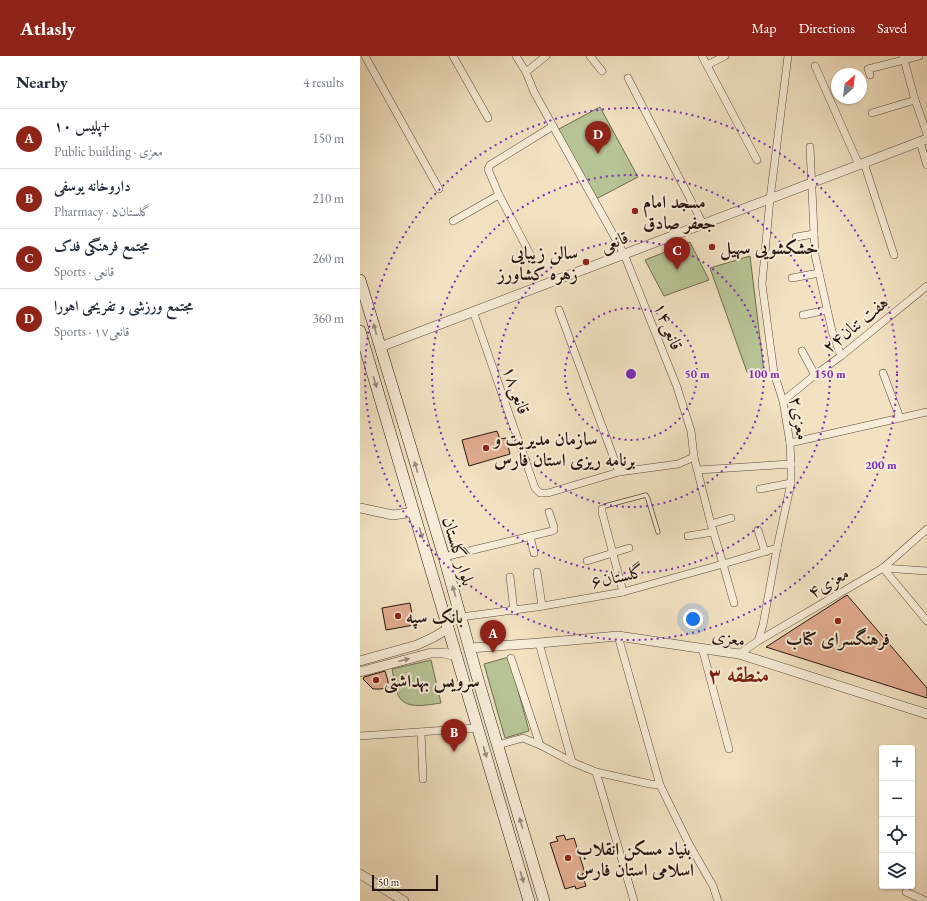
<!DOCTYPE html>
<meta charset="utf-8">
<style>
body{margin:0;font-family:"EB Garamond",Amiri,serif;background:#f2f2f3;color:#1f2937}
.controls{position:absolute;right:12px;bottom:12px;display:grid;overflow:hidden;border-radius:4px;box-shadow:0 1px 3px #0004}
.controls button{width:36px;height:36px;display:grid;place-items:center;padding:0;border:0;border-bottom:1px solid #e0e1e3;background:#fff;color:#1f2937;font:20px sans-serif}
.compass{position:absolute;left:471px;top:12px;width:36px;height:36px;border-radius:50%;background:#fff;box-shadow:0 1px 3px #0004;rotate:28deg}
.scale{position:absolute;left:12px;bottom:10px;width:66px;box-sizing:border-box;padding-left:4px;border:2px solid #26150f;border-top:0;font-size:11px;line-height:14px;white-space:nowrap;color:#26150f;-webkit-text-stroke:3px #f7ecd7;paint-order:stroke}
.you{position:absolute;left:333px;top:563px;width:14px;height:14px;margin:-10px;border:3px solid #fff;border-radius:50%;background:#1a73e8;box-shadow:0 0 0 6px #1a73e833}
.badge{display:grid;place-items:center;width:26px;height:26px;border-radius:50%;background:#8f2418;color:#fff;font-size:13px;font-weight:700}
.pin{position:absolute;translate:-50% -33px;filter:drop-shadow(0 1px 2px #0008)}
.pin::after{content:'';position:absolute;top:21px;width:14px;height:12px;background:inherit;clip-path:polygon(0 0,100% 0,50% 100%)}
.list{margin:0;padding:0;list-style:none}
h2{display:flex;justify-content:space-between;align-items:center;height:52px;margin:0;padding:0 16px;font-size:17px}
h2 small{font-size:13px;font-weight:400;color:#747a83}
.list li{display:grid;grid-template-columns:26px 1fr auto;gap:12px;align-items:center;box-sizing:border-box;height:60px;padding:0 16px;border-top:1px solid #e0e1e3}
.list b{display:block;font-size:15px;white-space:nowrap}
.list p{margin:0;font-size:13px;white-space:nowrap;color:#747a83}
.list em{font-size:13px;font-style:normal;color:#747a83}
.icon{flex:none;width:22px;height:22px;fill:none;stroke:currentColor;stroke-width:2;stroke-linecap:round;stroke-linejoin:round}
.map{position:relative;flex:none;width:567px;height:845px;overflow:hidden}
header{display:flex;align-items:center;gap:24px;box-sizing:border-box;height:56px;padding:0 20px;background:#8f2418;color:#fff}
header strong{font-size:19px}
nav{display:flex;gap:22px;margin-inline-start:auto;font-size:14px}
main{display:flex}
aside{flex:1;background:#fff}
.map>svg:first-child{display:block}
.green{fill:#b7c496;stroke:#6e6c52}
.building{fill:#e3ad91;stroke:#26150f}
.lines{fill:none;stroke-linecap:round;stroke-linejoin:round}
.service-casing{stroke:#59483c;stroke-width:5}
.minor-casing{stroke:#59483c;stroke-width:8}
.tertiary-casing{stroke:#59483c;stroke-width:10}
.secondary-casing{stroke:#26150f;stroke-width:12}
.service{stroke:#f7ecd7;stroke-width:3.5}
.minor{stroke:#f7ecd7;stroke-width:7}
.tertiary{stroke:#f7ecd7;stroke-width:9}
.secondary{stroke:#f7ecd7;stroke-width:11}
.oneway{fill:#998b7d}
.ring{fill:none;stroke:#7b2cbf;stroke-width:2;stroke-dasharray:2 4}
.poi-dot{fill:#8f2418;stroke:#f7ecd7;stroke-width:1.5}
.labels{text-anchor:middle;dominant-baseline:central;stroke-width:4;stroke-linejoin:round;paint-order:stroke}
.poi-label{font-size:18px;font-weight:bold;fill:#26150f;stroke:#f7ecd7;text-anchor:start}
.street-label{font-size:18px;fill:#26150f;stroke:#f7ecd7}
.district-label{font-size:22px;font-weight:bold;fill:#7a1f14;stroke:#f7ecd7}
.centre{fill:#7b2cbf;stroke:#f7ecd7;stroke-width:2}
.ring-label{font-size:12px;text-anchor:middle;font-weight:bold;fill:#7b2cbf;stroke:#f7ecd7;stroke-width:4;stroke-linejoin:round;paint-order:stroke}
</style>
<header>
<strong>Atlasly</strong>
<nav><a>Map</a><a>Directions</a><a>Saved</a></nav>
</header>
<main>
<aside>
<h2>Nearby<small>4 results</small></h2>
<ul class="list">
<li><span class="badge">A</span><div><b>پلیس ۱۰+</b><p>Public building · معزی</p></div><em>150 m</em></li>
<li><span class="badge">B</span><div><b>داروخانه یوسفی</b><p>Pharmacy · گلستان۵</p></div><em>210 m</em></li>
<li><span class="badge">C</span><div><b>مجتمع فرهنگی فدک</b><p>Sports · قانعی</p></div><em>260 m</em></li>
<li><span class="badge">D</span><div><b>مجتمع ورزشی و تفریحی اهورا</b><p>Sports · ۱۷قانعی</p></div><em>360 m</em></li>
</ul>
</aside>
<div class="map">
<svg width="567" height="845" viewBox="0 0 567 845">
<rect width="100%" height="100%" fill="#f2e2c2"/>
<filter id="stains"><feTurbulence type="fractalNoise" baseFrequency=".005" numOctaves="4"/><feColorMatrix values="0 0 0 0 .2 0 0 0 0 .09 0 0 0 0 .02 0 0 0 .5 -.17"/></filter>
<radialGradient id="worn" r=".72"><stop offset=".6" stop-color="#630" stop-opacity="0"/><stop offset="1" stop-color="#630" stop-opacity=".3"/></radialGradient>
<g class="green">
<path d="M240,51L278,121L236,143L197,74Z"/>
<path d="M330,186L349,224L304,240L285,204Z"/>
<path d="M390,200L404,316H387L350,212Z"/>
<path d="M149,601L169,675L145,682L124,608Z"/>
<path d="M71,604L81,647C66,649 42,655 37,636C34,629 34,621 32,613Z"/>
</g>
<g class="building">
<path d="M137,375L140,383L146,382L150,398L109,410L102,384Z"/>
<path d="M487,539L567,632V642L406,591Z"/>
<path d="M50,547L54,569L26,574L22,552Z"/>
<path d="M25,615L28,625V632L20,633H13L3,623L4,621Z"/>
<path d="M204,779L206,784L214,782L225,817L222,818L226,830L216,833L215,830L205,833L190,787L198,785L196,781Z"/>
</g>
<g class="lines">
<g class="service-casing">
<path id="service" d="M242,453L245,450L286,439L288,443L298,476"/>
</g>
<g class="minor-casing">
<g id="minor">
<path d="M5,0L79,133"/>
<path d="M93,0L128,62"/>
<path d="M156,0L166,16L174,36L264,198L317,331L331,375L334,401L351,468L363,508L374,547"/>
<path d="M230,0L242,15"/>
<path d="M342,0L397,104"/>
<path d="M543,0L555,44L567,78"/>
<path d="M347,9L365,0"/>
<path d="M455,10L499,109"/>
<path d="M166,16L186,0"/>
<path d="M510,19L508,13L559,0"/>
<path d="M268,22L343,168"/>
<path d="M512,57L555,44"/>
<path d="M560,86L567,109"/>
<path d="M450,91L455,199L472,275L481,300"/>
<path d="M504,107L534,199"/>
<path d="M93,165L139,139"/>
<path d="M436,181L454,178"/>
<path d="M170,198L139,139L128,113L130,109L193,70"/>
<path d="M432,222L459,217"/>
<path d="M199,254L259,416"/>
<path d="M113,255L175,432L180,437H188L259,416L318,408L334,401"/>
<path d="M443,259L467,254"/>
<path d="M442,295L455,319"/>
<path d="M523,317L540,362"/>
<path d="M423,345L455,319L481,300L567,230"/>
<path d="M430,387L567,356"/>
<path d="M338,414L431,408"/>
<path d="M400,433L431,427"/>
<path d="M242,453V456L263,536"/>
<path d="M351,468L371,462"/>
<path d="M398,474L405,496"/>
<path d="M170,480L174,497"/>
<path d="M328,480L353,476"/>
<path d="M84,501L192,475L194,474V471L189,456"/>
<path d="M227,505L269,492"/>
<path d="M523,512L567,565"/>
<path d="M523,512L567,515"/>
<path d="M177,516L182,550"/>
<path d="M150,521L154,555"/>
<path d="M101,561L177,551L263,536L363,508L417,492"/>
<path d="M258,580L300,729L329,788L353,830L358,845"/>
<path d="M398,585L403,569L417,492L431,427V408L430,387L423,345L414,317L402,228L410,143L428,0"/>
<path d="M179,587L212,706"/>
<path d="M342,592L369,693"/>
<path d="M379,598L398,585L523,512L567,473"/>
<path d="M151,602L180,689"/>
<path d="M61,676L63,723"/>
<path d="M0,680L117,672"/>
<path d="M138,689L163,682L180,689L212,706L236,716L290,728L300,729"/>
<path d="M236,716L274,845"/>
<path d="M546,836L566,845"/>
</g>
</g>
<g class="tertiary-casing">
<g id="tertiary">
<path d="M20,291L567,83"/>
<path d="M0,452L33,459L54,456"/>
<path d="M110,592L179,587L258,580L379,598L567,658"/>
<path d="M0,605L57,589L74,581L89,572"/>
<path d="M0,616L71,597H84L97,600"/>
<path d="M0,818L44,845"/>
</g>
</g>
<g class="secondary-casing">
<g id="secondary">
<path d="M0,224L84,501L119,627L184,845"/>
<path d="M0,275L169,845"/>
</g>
</g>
<use href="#service" class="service"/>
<use href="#minor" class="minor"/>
<use href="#tertiary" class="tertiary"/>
<use href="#secondary" class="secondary"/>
</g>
<defs><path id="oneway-solid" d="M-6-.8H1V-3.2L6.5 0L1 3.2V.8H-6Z"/></defs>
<g class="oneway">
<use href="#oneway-solid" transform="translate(15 273) rotate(-106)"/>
<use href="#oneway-solid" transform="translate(15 326) rotate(73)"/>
<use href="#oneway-solid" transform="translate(56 411) rotate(-107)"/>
<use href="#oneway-solid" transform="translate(61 477) rotate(74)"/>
<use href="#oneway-solid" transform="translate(94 535) rotate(-106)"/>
<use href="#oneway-solid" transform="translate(44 604) rotate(-15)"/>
<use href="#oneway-solid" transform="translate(125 696) rotate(73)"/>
<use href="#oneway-solid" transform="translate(161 767) rotate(-106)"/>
<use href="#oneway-solid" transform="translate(162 821) rotate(73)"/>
</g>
<g class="ring">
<circle cx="271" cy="318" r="66"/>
<circle cx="271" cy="318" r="133"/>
<circle cx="271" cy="318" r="199"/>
<circle cx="271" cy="318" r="266"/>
</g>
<g class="poi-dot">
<circle cx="275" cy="155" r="4"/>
<circle cx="352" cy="191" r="4"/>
<circle cx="226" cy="206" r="4"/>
<circle cx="126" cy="392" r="4"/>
<circle cx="38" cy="560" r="4"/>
<circle cx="478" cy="565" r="4"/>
<circle cx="16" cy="624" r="4"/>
<circle cx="208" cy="802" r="4"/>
</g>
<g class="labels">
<g class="poi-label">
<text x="283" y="145">مسجد امام<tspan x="283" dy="21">جعفر صادق</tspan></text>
<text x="360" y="191">خشکشویی سهیل</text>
<text x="218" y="196" text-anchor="end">سالن زیبایی<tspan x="218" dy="21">زهره کشاورز</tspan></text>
<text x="134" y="382">سازمان مدیریت و<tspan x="134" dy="21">برنامه ریزی استان فارس</tspan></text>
<text x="46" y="560">بانک سپه</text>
<text x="478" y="582" text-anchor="middle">فرهنگسرای کتاب</text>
<text x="24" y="624">سرویس بهداشتی</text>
<text x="216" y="792">بنیاد مسکن انقلاب<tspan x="216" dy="21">اسلامی استان فارس</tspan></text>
</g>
<g class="street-label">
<text transform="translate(254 185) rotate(-21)">قانعی</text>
<text transform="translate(495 268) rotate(-39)">هفت تنان۲۴</text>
<text transform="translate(309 270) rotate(68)">۱۴قانعی</text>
<text transform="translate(157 334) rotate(71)">۱۸قانعی</text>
<text transform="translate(440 362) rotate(80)">۲معزی</text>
<text transform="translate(99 495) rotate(73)">بلوار گلستان</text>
<text transform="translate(257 520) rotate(-13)">گلستان۶</text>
<text transform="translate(468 526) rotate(-30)">۴معزی</text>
<text transform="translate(369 581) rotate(11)">معزی</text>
</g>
<g class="district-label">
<text x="379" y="618">منطقه ۳</text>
</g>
</g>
<circle cx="271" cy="318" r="6" class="centre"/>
<g class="ring-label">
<text x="337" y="322">50 m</text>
<text x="404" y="322">100 m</text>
<text x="470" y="322">150 m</text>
<text x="521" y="413">200 m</text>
</g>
<rect width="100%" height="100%" filter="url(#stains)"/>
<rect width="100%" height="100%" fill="url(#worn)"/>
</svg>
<div class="controls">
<button>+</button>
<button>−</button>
<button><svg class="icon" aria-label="locate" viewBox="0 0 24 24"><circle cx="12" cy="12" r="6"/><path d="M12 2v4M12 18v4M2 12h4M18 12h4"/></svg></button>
<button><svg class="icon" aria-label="layers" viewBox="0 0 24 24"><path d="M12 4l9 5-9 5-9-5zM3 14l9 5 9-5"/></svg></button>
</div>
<svg class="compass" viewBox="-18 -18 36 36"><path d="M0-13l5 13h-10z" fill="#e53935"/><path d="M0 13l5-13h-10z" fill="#747a83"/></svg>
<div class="scale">50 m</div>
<div class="you"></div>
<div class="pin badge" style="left:133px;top:597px">A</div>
<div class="pin badge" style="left:94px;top:696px">B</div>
<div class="pin badge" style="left:317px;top:214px">C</div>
<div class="pin badge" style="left:238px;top:98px">D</div>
</div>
</main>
